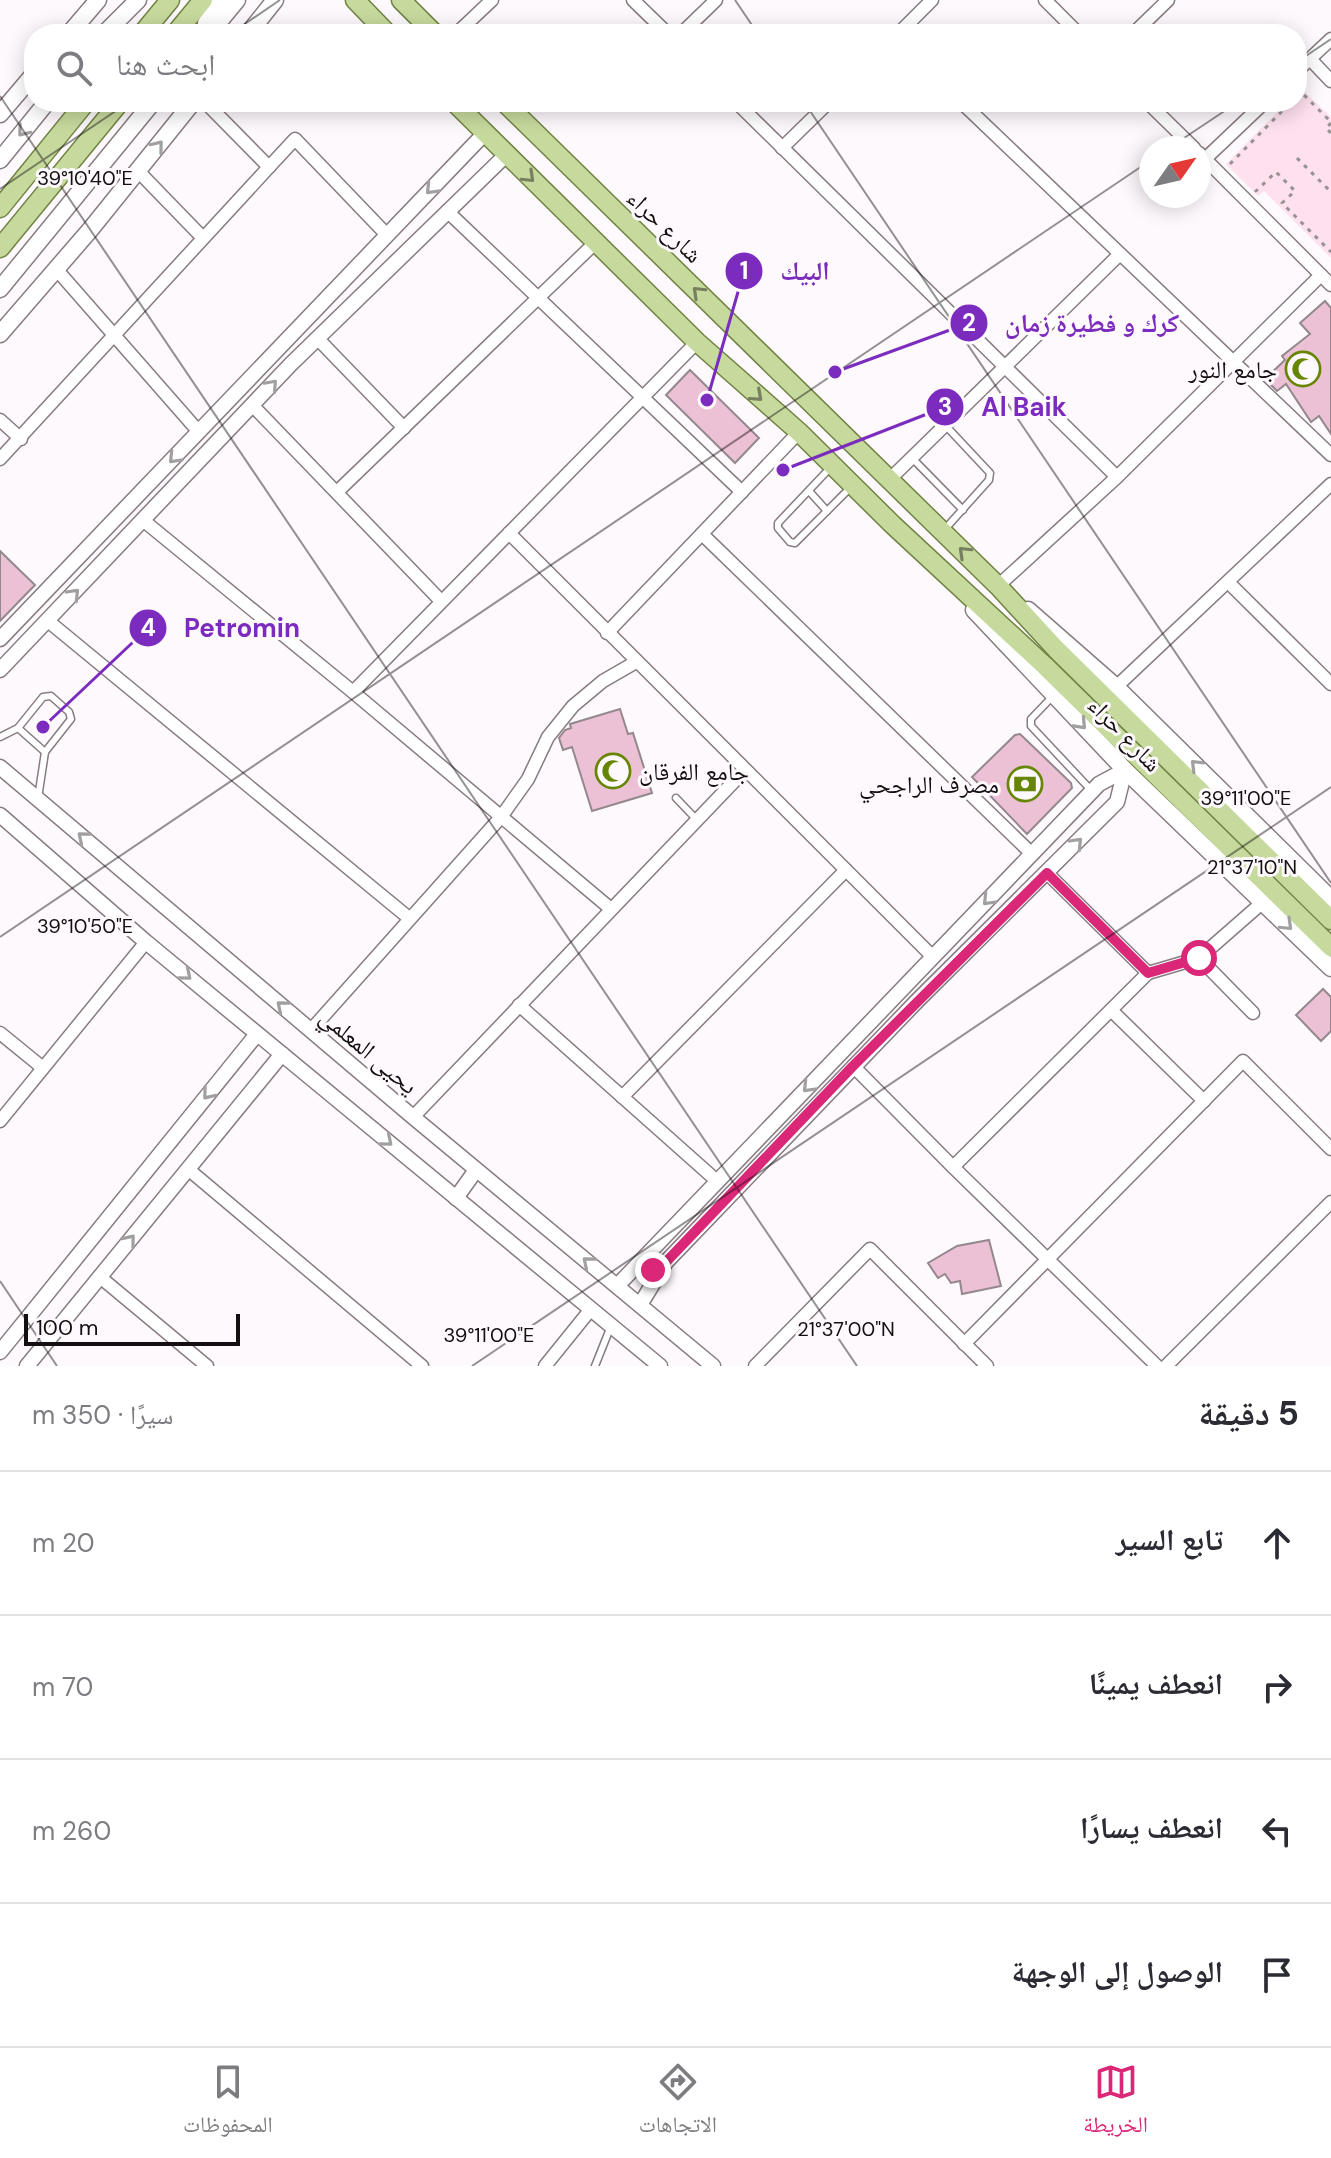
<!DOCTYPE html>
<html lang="ar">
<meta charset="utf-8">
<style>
body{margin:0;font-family:"DM Sans","Noto Naskh Arabic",sans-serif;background:#f7f7f7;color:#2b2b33;direction:rtl}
.compass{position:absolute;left:1139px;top:136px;width:72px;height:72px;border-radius:50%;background:#fff;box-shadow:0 4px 20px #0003;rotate:56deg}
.scale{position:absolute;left:24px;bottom:20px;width:216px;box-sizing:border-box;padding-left:8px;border:4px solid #141011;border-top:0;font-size:22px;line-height:28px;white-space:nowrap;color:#141011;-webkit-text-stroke:6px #fef9fc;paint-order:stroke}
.stop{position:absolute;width:24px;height:24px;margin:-18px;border:6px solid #db2777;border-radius:50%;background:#fff}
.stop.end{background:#db2777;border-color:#fff;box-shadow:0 2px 8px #0008}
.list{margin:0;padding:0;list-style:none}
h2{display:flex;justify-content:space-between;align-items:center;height:104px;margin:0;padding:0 32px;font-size:34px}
h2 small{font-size:26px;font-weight:400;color:#7c7c81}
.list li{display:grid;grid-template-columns:52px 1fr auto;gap:24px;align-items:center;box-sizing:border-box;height:144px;padding:0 32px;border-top:2px solid #e1e1e2}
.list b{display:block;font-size:30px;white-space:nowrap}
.list em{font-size:26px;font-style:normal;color:#7c7c81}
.icon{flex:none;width:44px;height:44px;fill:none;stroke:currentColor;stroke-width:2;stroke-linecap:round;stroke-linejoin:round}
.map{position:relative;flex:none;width:1331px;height:1366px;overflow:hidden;direction:ltr}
.search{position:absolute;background:#fff;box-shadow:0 4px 20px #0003;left:24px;right:24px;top:24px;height:88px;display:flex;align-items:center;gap:20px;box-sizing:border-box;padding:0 28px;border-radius:32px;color:#7c7c81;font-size:30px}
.sheet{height:680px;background:#fff}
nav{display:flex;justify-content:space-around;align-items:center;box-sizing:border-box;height:112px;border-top:2px solid #e1e1e2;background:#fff;font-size:22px;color:#7c7c81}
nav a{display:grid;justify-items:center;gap:4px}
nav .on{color:#db2777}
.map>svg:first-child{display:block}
.green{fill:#fee0ee}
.building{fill:#ecc0d5;stroke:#93888d;stroke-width:2}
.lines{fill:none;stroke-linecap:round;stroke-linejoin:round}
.service-casing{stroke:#877c81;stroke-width:9}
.minor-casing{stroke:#877c81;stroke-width:15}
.tertiary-casing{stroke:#877c81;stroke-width:17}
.secondary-casing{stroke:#877c81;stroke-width:19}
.primary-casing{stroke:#708342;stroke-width:21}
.path{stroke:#969294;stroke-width:3;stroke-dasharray:4 6;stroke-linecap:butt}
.service{stroke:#fff;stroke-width:6}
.minor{stroke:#fff;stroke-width:12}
.tertiary{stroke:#fff;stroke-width:14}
.secondary{stroke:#fff;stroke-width:16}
.primary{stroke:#c7da9e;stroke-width:18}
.oneway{stroke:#a19fa0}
.oneway2{stroke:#767f5f}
.route{stroke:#db2777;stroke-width:10}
.ticks{fill:none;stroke:#141011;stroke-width:2;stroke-opacity:0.45}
.labels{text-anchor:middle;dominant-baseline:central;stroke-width:6;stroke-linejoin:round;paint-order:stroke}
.street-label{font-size:24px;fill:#141011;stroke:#fef9fc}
.poi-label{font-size:24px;fill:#141011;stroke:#fef9fc;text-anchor:end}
.ticks-label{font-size:20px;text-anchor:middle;fill:#141011;stroke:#fef9fc;stroke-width:6;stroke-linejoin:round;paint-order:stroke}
.leader{fill:none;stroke:#7b2cbf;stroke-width:3}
.callout-dot{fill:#7b2cbf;stroke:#fef9fc;stroke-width:3}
.mark-label{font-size:24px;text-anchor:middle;font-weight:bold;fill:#fff}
.callout-label{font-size:26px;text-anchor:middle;font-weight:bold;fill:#7b2cbf;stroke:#fef9fc;stroke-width:6;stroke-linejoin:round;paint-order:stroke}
</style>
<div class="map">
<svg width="1331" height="1366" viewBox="0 0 1331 1366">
<rect width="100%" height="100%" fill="#fef9fc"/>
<path class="green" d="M1301,88L1331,117V258L1264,191L1258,196L1226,164L1287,102H1297V92Z"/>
<g class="building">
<path d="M1325,301L1331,308V434L1319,416L1311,422L1286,384L1277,391L1265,379L1285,360L1282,356L1310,334L1300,323Z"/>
<path d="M690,370L759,438L735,463L666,395Z"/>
<path d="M0,551L35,585L0,621Z"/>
<path d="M620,709L628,734L633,733L652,793L592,811L572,747L563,750L559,738L565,730L571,728L570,724Z"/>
<path d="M1020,734L1071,783L1072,788L1027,834L972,777L1015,735Z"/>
<path d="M1323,989L1331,997V1031L1321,1041L1296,1015Z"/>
<path d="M989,1240L1001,1286L962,1294L960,1281L951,1283L945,1274L938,1278L928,1263L957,1246Z"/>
</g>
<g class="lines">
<g class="service-casing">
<g id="service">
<path d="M945,425L990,473L989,480L945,529"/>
<path d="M912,458L963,510"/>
<path d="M830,468L778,523V528L790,542L795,543L852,486"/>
<path d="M809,491L827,511"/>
<path d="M1054,695L1031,719V726L1091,790"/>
<path d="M18,728L45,752"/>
<path d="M0,737L18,728L43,697L51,696L69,712L71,719L45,752L38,798"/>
<path d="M676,798L697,820"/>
<path d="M595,1366L611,1326"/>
</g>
</g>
<g class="minor-casing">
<g id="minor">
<path d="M633,0L668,34"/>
<path d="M1045,0L1079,34"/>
<path d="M456,34L492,0"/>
<path d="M681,34L716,0"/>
<path d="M898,34L932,0"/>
<path d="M1133,34L1168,0"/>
<path d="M1310,59L1331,81"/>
<path d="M1297,71L1331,39"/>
<path d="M205,102L269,167L295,139L387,235"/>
<path d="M736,102L1117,477"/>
<path d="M961,102L1331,455"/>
<path d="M1147,102L1194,148"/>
<path d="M782,148L829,102"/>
<path d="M1199,153L1331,285"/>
<path d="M1205,159L1265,102"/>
<path d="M138,171L203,238"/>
<path d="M447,211L742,492"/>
<path d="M57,270L199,432"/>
<path d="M317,338L404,428"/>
<path d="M253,406L441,601"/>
<path d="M0,420L21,439"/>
<path d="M0,459L269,167"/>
<path d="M889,480L1120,254"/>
<path d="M338,491L596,242"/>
<path d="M144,521L353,692L611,909"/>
<path d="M509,533L933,957"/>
<path d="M702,534L1032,854"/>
<path d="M1229,583L1331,684"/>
<path d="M998,586L1117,477L1321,275"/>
<path d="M48,621L409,918"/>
<path d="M607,633L799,432"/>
<path d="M1116,687L1331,484"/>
<path d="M353,692L697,342"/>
<path d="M1047,873L1148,973L1199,958L1253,1013"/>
<path d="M1199,958L1263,902"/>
<path d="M519,1005L717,1181"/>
<path d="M1111,1010L1204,1101"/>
<path d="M311,1030L501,817L528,779L548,737L573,706L603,681L636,662"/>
<path d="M0,1033L43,1068"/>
<path d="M853,1066L953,1167L1157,1366"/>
<path d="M622,1097L846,870"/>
<path d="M413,1117L744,771"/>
<path d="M0,1121L146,942"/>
<path d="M953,1167L1148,973"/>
<path d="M188,1169L422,1366"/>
<path d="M100,1277L207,1366"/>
<path d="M964,1344L1243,1061L1331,1149"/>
<path d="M545,1366L591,1309"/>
<path d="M755,1366L870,1249L987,1366"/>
<path d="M1166,1366L1331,1202"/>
</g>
</g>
<g class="tertiary-casing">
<g id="tertiary">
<path d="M0,639L485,133"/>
<path d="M0,670L291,364L506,155"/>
<path d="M0,767L413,1117L713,1366"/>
<path d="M0,815L146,942L660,1366"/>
<path d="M456,1198L476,1170"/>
<path d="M617,1286L1099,784L1125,770"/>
<path d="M640,1305L666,1262L917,1001L1117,802L1125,770"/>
<path d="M0,1352L257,1034"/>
<path d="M27,1366L282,1054"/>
</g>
</g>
<g class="secondary-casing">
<g id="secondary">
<path d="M206,23L221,0"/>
<path d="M69,34L98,0"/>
<path d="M104,34L138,0"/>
<path d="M209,34L237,0"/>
<path d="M248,34L275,0"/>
<path d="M0,114L34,74"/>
<path d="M0,160L47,102"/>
<path d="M0,289L153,102"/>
<path d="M0,334L90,230L193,102"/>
<path d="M974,610L1125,770L1331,968"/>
<path d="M1028,610L1116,687L1331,899"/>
</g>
</g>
<g class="primary-casing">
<g id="primary">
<path d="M355,0L388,34"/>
<path d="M401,0L435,34"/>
<path d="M142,34L170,0"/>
<path d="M175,34L203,0"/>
<path d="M454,102L697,342L799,432L893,525L1045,666L1331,947"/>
<path d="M504,102L998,586L1056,649L1331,920"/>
<path d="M0,208L86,102"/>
<path d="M0,248L120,102"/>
</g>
</g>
<g class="path">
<path d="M1297,96L1301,92L1331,122"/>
<path d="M1331,123L1326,128L1331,133"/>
<path d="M1297,158L1331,192"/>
<path d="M1230,164L1291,102"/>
<path d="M1255,190L1256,191L1276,172L1295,191L1282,203L1331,252"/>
</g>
<use href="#service" class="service"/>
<use href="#minor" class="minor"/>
<use href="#tertiary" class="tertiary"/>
<use href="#secondary" class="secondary"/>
<use href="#primary" class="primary"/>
</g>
<defs><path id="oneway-chevron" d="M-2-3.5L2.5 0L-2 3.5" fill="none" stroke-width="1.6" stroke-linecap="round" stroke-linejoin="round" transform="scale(2)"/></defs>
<g class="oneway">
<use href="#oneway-chevron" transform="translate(23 131) rotate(129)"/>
<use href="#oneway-chevron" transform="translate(158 146) rotate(-51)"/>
<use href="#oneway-chevron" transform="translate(431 189) rotate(134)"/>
<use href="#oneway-chevron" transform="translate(272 385) rotate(-48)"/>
<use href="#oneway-chevron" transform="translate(174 458) rotate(134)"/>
<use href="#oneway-chevron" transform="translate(74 594) rotate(-46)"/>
<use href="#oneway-chevron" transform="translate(1081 724) rotate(47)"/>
<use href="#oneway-chevron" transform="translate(1196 765) rotate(-135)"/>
<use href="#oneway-chevron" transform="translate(83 837) rotate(-140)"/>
<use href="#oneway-chevron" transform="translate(1077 843) rotate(-46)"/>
<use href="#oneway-chevron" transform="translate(988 900) rotate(134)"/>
<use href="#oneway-chevron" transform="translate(1287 925) rotate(44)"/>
<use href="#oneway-chevron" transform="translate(186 975) rotate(40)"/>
<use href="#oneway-chevron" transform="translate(282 1006) rotate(-140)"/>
<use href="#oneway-chevron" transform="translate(808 1087) rotate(134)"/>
<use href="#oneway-chevron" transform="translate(208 1094) rotate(129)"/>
<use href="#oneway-chevron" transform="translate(387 1141) rotate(40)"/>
<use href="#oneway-chevron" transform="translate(130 1240) rotate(-51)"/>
<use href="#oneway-chevron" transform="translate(588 1262) rotate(-140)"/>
</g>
<g class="oneway2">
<use href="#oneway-chevron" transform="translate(529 177) rotate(44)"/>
<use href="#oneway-chevron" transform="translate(698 292) rotate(-136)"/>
<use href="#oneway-chevron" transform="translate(757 396) rotate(42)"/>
<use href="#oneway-chevron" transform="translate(964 552) rotate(-136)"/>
</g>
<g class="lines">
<path class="route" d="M653,1270L666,1262L853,1066L1047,873L1148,973L1199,958"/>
</g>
<path class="ticks" d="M735,0L758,34M230,34L280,0M1297,62L1331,39M0,96L857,1366M804,102L1331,883M1169,148L1238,102M0,189L129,102M0,937L1151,160M0,1281L57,1366M472,1366L1331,787"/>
<defs>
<g id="mosque-ring" transform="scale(1.8)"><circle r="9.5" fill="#fef9fc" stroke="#678600" stroke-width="1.5"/><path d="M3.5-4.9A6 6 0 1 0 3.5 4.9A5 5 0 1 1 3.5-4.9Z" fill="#678600"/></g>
<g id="bank-ring" transform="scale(1.8)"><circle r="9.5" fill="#fef9fc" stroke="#678600" stroke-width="1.5"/><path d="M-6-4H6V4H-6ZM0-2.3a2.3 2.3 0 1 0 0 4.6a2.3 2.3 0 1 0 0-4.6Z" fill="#678600"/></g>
</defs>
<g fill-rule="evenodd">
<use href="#mosque-ring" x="1303" y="369"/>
<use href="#mosque-ring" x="613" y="771"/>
<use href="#bank-ring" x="1025" y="784"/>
</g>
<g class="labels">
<g class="street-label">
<text transform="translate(665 226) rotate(44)">شارع حراء</text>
<text transform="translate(1125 734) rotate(46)">شارع حراء</text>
<text transform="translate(369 1051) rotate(40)">يحيى المعلمي</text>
</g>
<g class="poi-label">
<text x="1277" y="369">جامع النور</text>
<text x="639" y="771" text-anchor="start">جامع الفرقان</text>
<text x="999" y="784">مصرف الراجحي</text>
</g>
</g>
<g class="ticks-label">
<text x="85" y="185">39°10'40"E</text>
<text x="1246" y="805">39°11'00"E</text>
<text x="1252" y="874">21°37'10"N</text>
<text x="85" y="933">39°10'50"E</text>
<text x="846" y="1336">21°37'00"N</text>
<text x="489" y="1342">39°11'00"E</text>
</g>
<path class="leader" d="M707 400L744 271M835 372L969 323M783 470L945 407M43 727L148 628"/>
<g class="callout-dot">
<circle cx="707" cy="400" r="8"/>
<circle cx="835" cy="372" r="8"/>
<circle cx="783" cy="470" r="8"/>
<circle cx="43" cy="727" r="8"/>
<circle cx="744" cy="271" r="20"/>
<circle cx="969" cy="323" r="20"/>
<circle cx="945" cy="407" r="20"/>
<circle cx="148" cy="628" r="20"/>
</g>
<g class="mark-label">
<text x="744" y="279">1</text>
<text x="969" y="331">2</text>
<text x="945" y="415">3</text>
<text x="148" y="636">4</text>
</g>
<g class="callout-label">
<text x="805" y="280">البيك</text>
<text x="1092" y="332">كرك و فطيرة زمان</text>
<text x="1024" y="416">Al Baik</text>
<text x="242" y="637">Petromin</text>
</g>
</svg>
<svg class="compass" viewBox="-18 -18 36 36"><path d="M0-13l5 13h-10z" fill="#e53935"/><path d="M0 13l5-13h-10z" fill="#7c7c81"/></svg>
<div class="scale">100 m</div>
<div class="stop" style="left:1199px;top:958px"></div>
<div class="stop end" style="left:653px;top:1270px"></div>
<div class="search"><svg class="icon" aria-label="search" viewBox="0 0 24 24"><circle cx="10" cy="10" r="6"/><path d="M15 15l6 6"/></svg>ابحث هنا</div>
</div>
<section class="sheet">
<h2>5 دقيقة<small>سيرًا · 350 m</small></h2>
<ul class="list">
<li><svg class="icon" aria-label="ahead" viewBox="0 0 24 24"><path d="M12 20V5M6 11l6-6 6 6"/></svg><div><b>تابع السير</b></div><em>20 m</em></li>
<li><svg class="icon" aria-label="right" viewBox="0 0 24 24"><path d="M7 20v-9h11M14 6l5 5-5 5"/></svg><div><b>انعطف يمينًا</b></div><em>70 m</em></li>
<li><svg class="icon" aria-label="left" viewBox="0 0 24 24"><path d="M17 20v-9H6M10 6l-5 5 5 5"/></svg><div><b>انعطف يسارًا</b></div><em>260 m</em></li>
<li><svg class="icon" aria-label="arrive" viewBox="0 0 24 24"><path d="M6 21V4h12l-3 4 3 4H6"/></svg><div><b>الوصول إلى الوجهة</b></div></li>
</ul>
</section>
<nav>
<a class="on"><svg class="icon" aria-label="map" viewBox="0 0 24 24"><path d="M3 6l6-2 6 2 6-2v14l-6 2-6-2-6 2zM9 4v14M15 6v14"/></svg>الخريطة</a>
<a><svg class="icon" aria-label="directions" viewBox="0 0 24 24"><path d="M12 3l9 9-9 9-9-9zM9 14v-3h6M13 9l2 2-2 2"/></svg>الاتجاهات</a>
<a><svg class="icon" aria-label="saved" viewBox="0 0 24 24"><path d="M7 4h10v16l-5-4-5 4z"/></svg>المحفوظات</a>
</nav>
